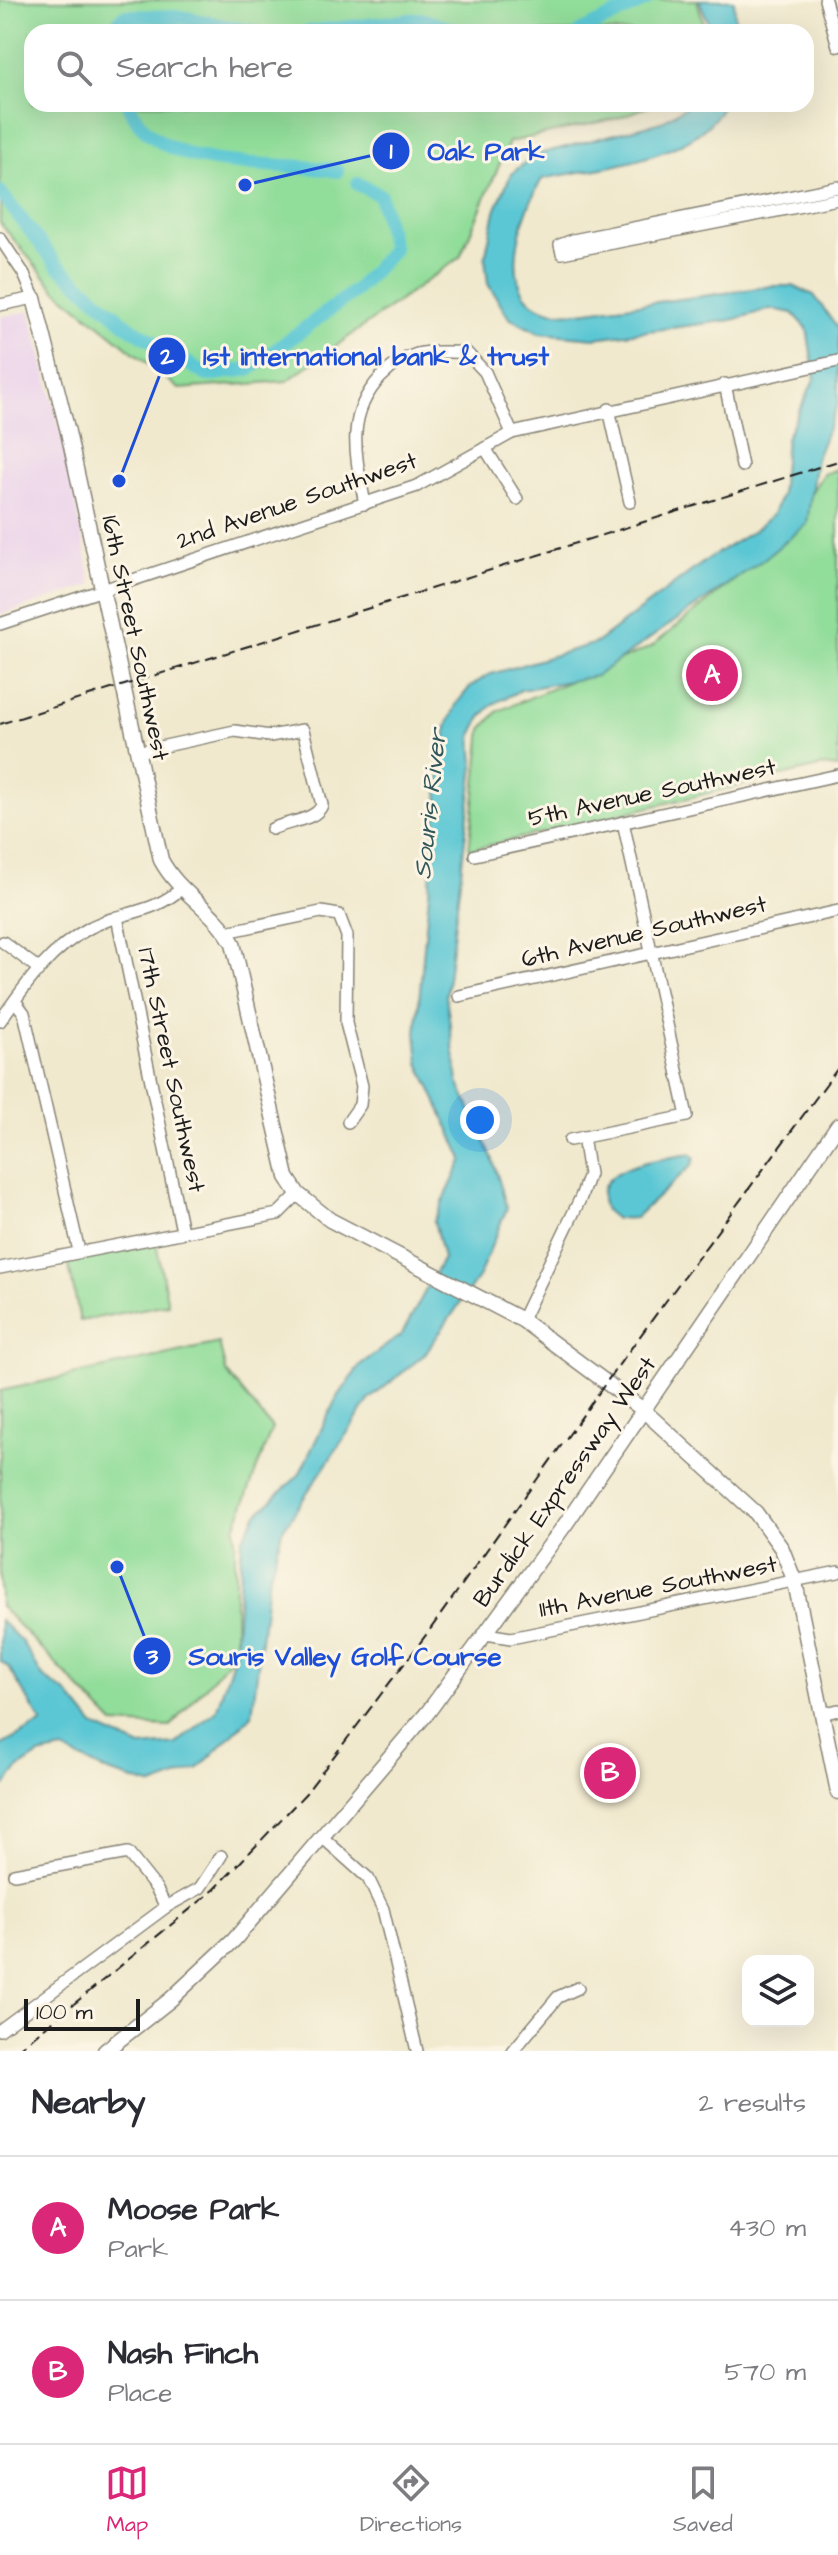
<!DOCTYPE html>
<style>
body{margin:0;font-family:"Architects Daughter",sans-serif;background:#f2f2f3;color:#2b2b33}
.controls{position:absolute;right:24px;bottom:24px;display:grid;overflow:hidden;border-radius:16px;box-shadow:0 8px 32px #0002}
.controls button{width:72px;height:72px;display:grid;place-items:center;padding:0;border:0;border-bottom:2px solid #e1e1e2;background:#fff;color:#2b2b33;font:40px sans-serif}
.scale{position:absolute;left:24px;bottom:20px;width:116px;box-sizing:border-box;padding-left:8px;border:4px solid #1c1c1c;border-top:0;font-size:22px;line-height:28px;white-space:nowrap;color:#1c1c1c;-webkit-text-stroke:6px #fcf5e5;paint-order:stroke}
.you{position:absolute;left:480px;top:1120px;width:28px;height:28px;margin:-20px;border:6px solid #fff;border-radius:50%;background:#1a73e8;box-shadow:0 0 0 12px #1a73e833}
.badge{display:grid;place-items:center;width:52px;height:52px;border-radius:50%;background:#db2777;color:#fff;font-size:26px;font-weight:700}
.pin{position:absolute;translate:-50% -50%;border:4px solid #fff;box-shadow:0 2px 8px #0006}
.list{margin:0;padding:0;list-style:none}
h2{display:flex;justify-content:space-between;align-items:center;height:104px;margin:0;padding:0 32px;font-size:34px}
h2 small{font-size:26px;font-weight:400;color:#7c7c81}
.list li{display:grid;grid-template-columns:52px 1fr auto;gap:24px;align-items:center;box-sizing:border-box;height:144px;padding:0 32px;border-top:2px solid #e1e1e2}
.list b{display:block;font-size:30px;white-space:nowrap}
.list p{margin:0;font-size:26px;white-space:nowrap;color:#7c7c81}
.list em{font-size:26px;font-style:normal;color:#7c7c81}
.icon{flex:none;width:44px;height:44px;fill:none;stroke:currentColor;stroke-width:2;stroke-linecap:round;stroke-linejoin:round}
.map{position:relative;flex:none;width:838px;height:2051px;overflow:hidden}
.search{position:absolute;background:#fff;box-shadow:0 8px 32px #0002;left:24px;right:24px;top:24px;height:88px;display:flex;align-items:center;gap:20px;box-sizing:border-box;padding:0 28px;border-radius:24px;color:#7c7c81;font-size:30px}
.sheet{height:392px;background:#fff}
nav{display:flex;justify-content:space-around;align-items:center;box-sizing:border-box;height:112px;border-top:2px solid #e1e1e2;background:#fff;font-size:22px;color:#7c7c81}
nav a{display:grid;justify-items:center;gap:4px}
nav .on{color:#db2777}
.map>svg:first-child{display:block}
.built{fill:#ead1ec}
.green{fill:#91dd9a;stroke:#567c5b;stroke-width:2}
.water{fill:#5bc7d4;stroke:#3c7278;stroke-width:2}
.lines{fill:none;stroke-linecap:round;stroke-linejoin:round}
.river{stroke:#5bc7d4;stroke-width:14}
.minor-casing{stroke:#868275;stroke-width:14}
.major-casing{stroke:#868275;stroke-width:17}
.minor{stroke:#fff;stroke-width:11}
.major{stroke:#fff;stroke-width:14}
.rail{stroke:#1c1c1c;stroke-width:2;stroke-dasharray:12 6;stroke-linecap:butt}
.labels{text-anchor:middle;dominant-baseline:central;stroke-width:6;stroke-linejoin:round;paint-order:stroke}
.street-label{font-size:24px;fill:#1c1c1c;stroke:#fcf5e5}
.water-label{font-size:26px;font-style:italic;fill:#32585c;stroke:#fcf5e5}
.leader{fill:none;stroke:#1d4ed8;stroke-width:3}
.callout-dot{fill:#1d4ed8;stroke:#fcf5e5;stroke-width:3}
.mark-label{font-size:24px;text-anchor:middle;font-weight:bold;fill:#fff}
.callout-label{font-size:26px;text-anchor:middle;font-weight:bold;fill:#1d4ed8;stroke:#fcf5e5;stroke-width:6;stroke-linejoin:round;paint-order:stroke}
</style>
<div class="map">
<svg width="838" height="2051" viewBox="0 0 838 2051">
<rect width="100%" height="100%" fill="#fcf5e5"/>
<filter id="ink" filterUnits="userSpaceOnUse"><feTurbulence type="fractalNoise" baseFrequency=".0125" numOctaves="2"/><feDisplacementMap in="SourceGraphic" scale="16" xChannelSelector="R" yChannelSelector="G"/><feConvolveMatrix kernelMatrix="1 2 1 2 8 2 1 2 1" color-interpolation-filters="sRGB"/></filter>
<filter id="wash" filterUnits="userSpaceOnUse"><feTurbulence type="fractalNoise" baseFrequency=".006" numOctaves="4" result="noise"/><feDisplacementMap in="SourceGraphic" scale="32" xChannelSelector="R" yChannelSelector="G"/><feGaussianBlur stdDeviation="1.8" result="paint"/><feColorMatrix in="noise" values="0 0 0 0 0 0 0 0 0 0 0 0 0 0 0 0 0 1.4 0 .05"/><feComposite in="paint" operator="in"/></filter>
<g filter="url(#wash)">
<rect width="100%" height="100%" fill="#f0e9ce"/>
<path class="built" d="M30,311L65,449L92,585L0,615V317Z"/>
<g class="green">
<path d="M0,0H697L706,32H32V104H655L618,118L509,142L460,257L287,381L179,389L55,289L0,223Z"/>
<path d="M838,469V768L823,766L469,850L482,729L498,711L651,647L778,545L823,474Z"/>
<path d="M156,1243L168,1304L80,1321L68,1261Z"/>
<path d="M219,1343L226,1372L272,1428L235,1528V1653L170,1727L114,1724L0,1606V1391Z"/>
</g>
<g class="water">
<path d="M699,0H734L736,32H712Z"/>
<path d="M690,104H724C696,161 597,167 542,179C522,213 492,297 551,311C573,316 603,308 625,306C674,300 723,294 771,286H793L814,295L838,329V403L816,458L807,524L764,559L596,676L521,690L493,704L481,717L472,735L474,765L446,996L458,1082L492,1157L507,1208L479,1276L424,1355L370,1399L282,1531L268,1582L252,1715L198,1769L153,1786L108,1772L63,1750L39,1755L19,1768L0,1792V1746L42,1723L9,1668L0,1660V1620L22,1642L43,1677L68,1694L94,1726L141,1747L176,1744L216,1711L235,1653L242,1540L256,1515L299,1475L335,1401L361,1364L402,1334L443,1258L434,1221L463,1159L419,1063L416,1033L440,775L447,726L457,703L470,687L488,675L596,643L709,558L755,530L773,514L781,495L786,438L815,378L807,328L793,313L770,309L732,320L595,338L539,333L509,318L488,284L485,258L495,211L511,174L535,155L661,122Z"/>
<path d="M691,1154L695,1158L692,1165L635,1218L616,1219L605,1210C585,1165 664,1159 691,1154Z"/>
</g>
<g class="lines">
<g class="river">
<path d="M111,32L124,16L181,17L255,32"/>
<path d="M307,32L420,19L460,32"/>
<path d="M580,32L646,0"/>
<path d="M128,104C161,180 271,158 337,171"/>
<path d="M0,192L57,265L128,326L207,375L250,369L356,290L393,250L380,195L358,184"/>
</g>
</g>
</g>
<g filter="url(#ink)">
<g class="lines">
<g class="minor-casing">
<g id="minor">
<path d="M825,0L838,46"/>
<path d="M838,187L573,240L560,245L562,253L838,199"/>
<path d="M0,238L24,274L34,298L0,305"/>
<path d="M725,384L742,466"/>
<path d="M609,409L630,502"/>
<path d="M485,448L517,499"/>
<path d="M365,504C356,457 344,416 381,377C391,367 403,358 417,354C432,350 451,353 466,352L485,372L512,433"/>
<path d="M0,624L417,486L512,433L838,361"/>
<path d="M137,752L235,731L270,736L303,730L322,805C316,821 287,821 272,829"/>
<path d="M475,855L838,775"/>
<path d="M117,917L182,1231"/>
<path d="M226,932L321,912L339,915L347,936L346,1023L362,1086L360,1105L348,1122"/>
<path d="M3,942L39,969"/>
<path d="M459,996L838,911"/>
<path d="M15,1001L24,1013L79,1251"/>
<path d="M0,1021C25,985 51,948 91,927C124,911 153,914 182,888"/>
<path d="M570,1140L687,1116L623,822"/>
<path d="M0,1268L278,1214L298,1194"/>
<path d="M522,1320L581,1197L589,1174L583,1137"/>
<path d="M486,1634L511,1638L838,1572"/>
<path d="M822,1714L838,1710"/>
<path d="M322,1837L368,1878L383,1909L417,2051"/>
<path d="M14,1874L128,1853L156,1888L166,1907"/>
<path d="M0,2030L166,1907L200,1888L221,1856"/>
<path d="M513,2051L558,1997L578,1988"/>
</g>
</g>
<g class="major-casing">
<g id="major">
<path d="M34,298L68,432L161,860C179,894 213,908 233,943L287,1177L298,1194L330,1220L522,1320L642,1409L756,1513L782,1549L795,1582L838,1792"/>
<path d="M105,2051L170,2000L234,1940L428,1712L567,1522L838,1125"/>
</g>
</g>
<use href="#minor" class="minor"/>
<use href="#major" class="major"/>
<g class="rail">
<path d="M0,724L838,461"/>
<path d="M16,2051L215,1889L306,1793L429,1631L615,1370L838,1068"/>
</g>
</g>
</g>
<g class="labels">
<g class="street-label">
<text transform="translate(297 501) rotate(-19)">2nd Avenue Southwest</text>
<text transform="translate(135 638) rotate(78)">16th Street Southwest</text>
<text transform="translate(652 793) rotate(-12)">5th Avenue Southwest</text>
<text transform="translate(644 932) rotate(-13)">6th Avenue Southwest</text>
<text transform="translate(171 1070) rotate(78)">17th Street Southwest</text>
<text transform="translate(565 1482) rotate(-55)">Burdick Expressway West</text>
<text transform="translate(658 1587) rotate(-11)">11th Avenue Southwest</text>
</g>
<g class="water-label">
<text transform="translate(430 804) rotate(-84)">Souris River</text>
</g>
</g>
<path class="leader" d="M245 185L391 151M119 481L167 356M117 1567L152 1656"/>
<g class="callout-dot">
<circle cx="245" cy="185" r="8"/>
<circle cx="119" cy="481" r="8"/>
<circle cx="117" cy="1567" r="8"/>
<circle cx="391" cy="151" r="20"/>
<circle cx="167" cy="356" r="20"/>
<circle cx="152" cy="1656" r="20"/>
</g>
<g class="mark-label">
<text x="391" y="159">1</text>
<text x="167" y="364">2</text>
<text x="152" y="1664">3</text>
</g>
<g class="callout-label">
<text x="486" y="160">Oak Park</text>
<text x="376" y="365">1st international bank &amp; trust</text>
<text x="345" y="1665">Souris Valley Golf Course</text>
</g>
</svg>
<div class="controls">
<button><svg class="icon" aria-label="layers" viewBox="0 0 24 24"><path d="M12 4l9 5-9 5-9-5zM3 14l9 5 9-5"/></svg></button>
</div>
<div class="scale">100 m</div>
<div class="you"></div>
<div class="pin badge" style="left:712px;top:675px">A</div>
<div class="pin badge" style="left:610px;top:1773px">B</div>
<div class="search"><svg class="icon" aria-label="search" viewBox="0 0 24 24"><circle cx="10" cy="10" r="6"/><path d="M15 15l6 6"/></svg>Search here</div>
</div>
<section class="sheet">
<h2>Nearby<small>2 results</small></h2>
<ul class="list">
<li><span class="badge">A</span><div><b>Moose Park</b><p>Park</p></div><em>430 m</em></li>
<li><span class="badge">B</span><div><b>Nash Finch</b><p>Place</p></div><em>570 m</em></li>
</ul>
</section>
<nav>
<a class="on"><svg class="icon" aria-label="map" viewBox="0 0 24 24"><path d="M3 6l6-2 6 2 6-2v14l-6 2-6-2-6 2zM9 4v14M15 6v14"/></svg>Map</a>
<a><svg class="icon" aria-label="directions" viewBox="0 0 24 24"><path d="M12 3l9 9-9 9-9-9zM9 14v-3h6M13 9l2 2-2 2"/></svg>Directions</a>
<a><svg class="icon" aria-label="saved" viewBox="0 0 24 24"><path d="M7 4h10v16l-5-4-5 4z"/></svg>Saved</a>
</nav>
